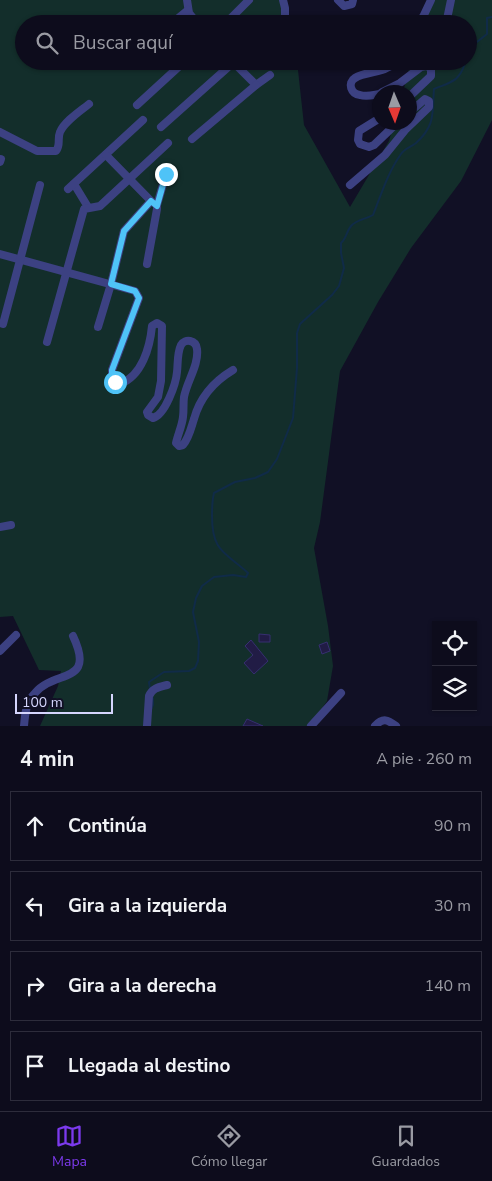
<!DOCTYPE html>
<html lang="es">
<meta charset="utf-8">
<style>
body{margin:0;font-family:"Nunito Sans",sans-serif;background:#1b1a29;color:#f1f3f6}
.controls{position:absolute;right:15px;bottom:15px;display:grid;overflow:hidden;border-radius:0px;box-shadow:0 1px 4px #0004}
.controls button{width:45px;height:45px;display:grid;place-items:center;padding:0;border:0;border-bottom:1px solid #2d2c3b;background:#0d0c1c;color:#f1f3f6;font:25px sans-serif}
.compass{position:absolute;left:372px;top:85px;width:45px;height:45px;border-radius:50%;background:#0d0c1c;box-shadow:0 1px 4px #0004;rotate:178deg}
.scale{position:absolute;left:15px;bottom:12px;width:98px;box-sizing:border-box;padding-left:5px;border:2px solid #d5d5fd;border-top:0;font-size:14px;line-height:18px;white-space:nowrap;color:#d5d5fd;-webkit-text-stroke:4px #111025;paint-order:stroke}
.stop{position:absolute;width:15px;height:15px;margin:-11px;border:4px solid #4fc3f7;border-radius:50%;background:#fff}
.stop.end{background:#4fc3f7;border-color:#fff;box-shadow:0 1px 5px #0008}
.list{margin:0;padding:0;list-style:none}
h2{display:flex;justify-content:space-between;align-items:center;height:65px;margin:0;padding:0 20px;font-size:21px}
h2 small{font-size:16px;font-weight:400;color:#9a9ba3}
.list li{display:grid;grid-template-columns:32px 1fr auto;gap:15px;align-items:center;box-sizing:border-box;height:70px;margin:0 10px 10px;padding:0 10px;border:1px solid #2d2c3b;border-radius:0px}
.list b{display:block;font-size:19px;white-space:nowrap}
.list em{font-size:16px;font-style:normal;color:#9a9ba3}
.icon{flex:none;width:28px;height:28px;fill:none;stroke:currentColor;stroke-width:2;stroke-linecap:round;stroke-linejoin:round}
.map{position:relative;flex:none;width:492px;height:726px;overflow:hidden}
.search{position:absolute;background:#0d0c1c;box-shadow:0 1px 4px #0004;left:15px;right:15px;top:15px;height:55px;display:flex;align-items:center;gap:12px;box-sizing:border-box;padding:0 18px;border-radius:28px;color:#9a9ba3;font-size:19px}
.sheet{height:385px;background:#0d0c1c}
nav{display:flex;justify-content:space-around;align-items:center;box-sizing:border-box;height:70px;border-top:1px solid #2d2c3b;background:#0d0c1c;font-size:14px;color:#9a9ba3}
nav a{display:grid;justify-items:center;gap:2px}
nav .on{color:#7c3aed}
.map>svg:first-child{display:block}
.green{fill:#132e2b}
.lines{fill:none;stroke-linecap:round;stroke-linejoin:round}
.stream{stroke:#102b48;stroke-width:2}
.building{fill:#211c45;stroke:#362f70}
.minor{stroke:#3c4182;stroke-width:8}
.route{stroke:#4fc3f7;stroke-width:6}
</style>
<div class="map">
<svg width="492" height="726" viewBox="0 0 492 726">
<rect width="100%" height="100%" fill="#111025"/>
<path class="green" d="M0,0H286L291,24H24V61H297L304,125L350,207L389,141L394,123L410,122V92H403L411,61H468V24H421L427,0H492V120L461,181L411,248L378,302L340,371L320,522L314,548L328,626L333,666L327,701L310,726H40L58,686L61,671L39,670L13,616L0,617Z"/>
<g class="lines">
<g class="stream">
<path d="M468,49L487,34V18L492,17"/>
<path d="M150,689L149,682L164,672L189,671L195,668L198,661L199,642L193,612L196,598L202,586L214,577L233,575L246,577L248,573C225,552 212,552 212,516C212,508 212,501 214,493L235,482L255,478L268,472L277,459L293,418L297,368V333L300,324L332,295L339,286L344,268L341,253V243C347,238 346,232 351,226C356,220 366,219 373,215C381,195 388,172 401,154C404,149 411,147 416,143C436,125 432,113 434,89C451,82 459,82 465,63L464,61"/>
<path d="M151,710L153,705V698"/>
</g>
</g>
<g class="building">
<path d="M259,634L270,635V642H259Z"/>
<path d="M251,640L268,661L254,674L244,663L253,655L245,646Z"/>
<path d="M327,642L330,651L322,654L319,645Z"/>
<path d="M247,719L263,726H243Z"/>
</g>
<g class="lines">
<g class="minor">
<path d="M187,0L189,13L198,24"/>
<path d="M283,0L285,8V17L290,24"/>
<path d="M338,0L344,6L352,4L353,0"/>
<path d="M171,24L188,10"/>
<path d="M225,24L249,0"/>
<path d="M276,24L285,17"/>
<path d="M413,24L423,17L431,0"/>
<path d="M446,24L451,0"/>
<path d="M232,61L256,85L270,75"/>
<path d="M382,92L400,83L421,67L426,66L431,68V76L410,96"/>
<path d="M380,94C373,95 367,97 360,95C351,94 347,83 355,78C363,73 373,73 382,70C388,68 394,64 400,61"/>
<path d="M137,105L185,61"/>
<path d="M380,118L359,131L358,140L360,144L369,147L374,145L398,122"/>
<path d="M161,127L235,61"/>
<path d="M0,132L37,151H56C61,145 57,139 60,132C65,121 79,112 89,104"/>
<path d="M192,139L256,85"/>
<path d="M0,162L1,159"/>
<path d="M74,184L88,207"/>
<path d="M350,185L385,155L406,129L429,107V101L425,99L410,112"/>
<path d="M68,189L143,120"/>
<path d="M157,205L166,174"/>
<path d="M0,254L135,291L139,298L112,370C112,377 112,382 120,384C142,376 150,347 152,326L157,323L162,326L161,381L158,397L147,412L148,415L153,418C165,415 176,384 177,372C178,364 177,353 181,345C185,338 196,340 197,349C199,365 187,381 184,397C183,404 184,410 183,417C182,426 178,434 176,443L179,446L183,445C189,438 191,428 194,419C200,397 213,382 233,370"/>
<path d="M147,264L157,209V205L151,201"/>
<path d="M3,324L40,185"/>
<path d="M98,327L111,284L124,231L151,201L106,155"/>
<path d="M47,342L84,209L100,206L168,143"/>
<path d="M0,527L11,525"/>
<path d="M0,651L16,635"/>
<path d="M24,726C25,714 26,702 35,693C55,669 96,685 73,636"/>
<path d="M147,726L149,696C152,688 159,687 167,685"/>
<path d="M311,726L341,693"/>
<path d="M375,726C383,717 388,720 396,726"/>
</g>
</g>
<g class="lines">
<path class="route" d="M115,382L112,378V370L139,298L135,291L111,284L124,231L151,201L157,206L166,174"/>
</g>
</svg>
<div class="controls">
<button><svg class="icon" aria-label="locate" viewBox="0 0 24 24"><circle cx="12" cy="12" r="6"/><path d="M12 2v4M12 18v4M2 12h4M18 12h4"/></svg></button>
<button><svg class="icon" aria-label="layers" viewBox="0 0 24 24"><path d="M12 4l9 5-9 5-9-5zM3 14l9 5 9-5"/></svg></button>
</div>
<svg class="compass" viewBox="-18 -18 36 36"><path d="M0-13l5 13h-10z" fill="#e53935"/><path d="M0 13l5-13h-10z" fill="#9a9ba3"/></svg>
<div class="scale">100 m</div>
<div class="stop" style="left:115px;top:382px"></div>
<div class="stop end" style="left:166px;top:174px"></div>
<div class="search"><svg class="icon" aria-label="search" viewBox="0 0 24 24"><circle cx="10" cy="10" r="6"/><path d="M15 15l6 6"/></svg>Buscar aquí</div>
</div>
<section class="sheet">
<h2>4 min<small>A pie · 260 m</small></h2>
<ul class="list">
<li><svg class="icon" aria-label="ahead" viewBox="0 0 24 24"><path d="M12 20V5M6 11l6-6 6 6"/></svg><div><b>Continúa</b></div><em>90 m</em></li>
<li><svg class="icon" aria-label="left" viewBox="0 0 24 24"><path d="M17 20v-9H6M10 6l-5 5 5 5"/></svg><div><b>Gira a la izquierda</b></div><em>30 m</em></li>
<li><svg class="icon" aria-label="right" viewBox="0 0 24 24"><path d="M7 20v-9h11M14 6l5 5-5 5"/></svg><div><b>Gira a la derecha</b></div><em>140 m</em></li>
<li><svg class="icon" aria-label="arrive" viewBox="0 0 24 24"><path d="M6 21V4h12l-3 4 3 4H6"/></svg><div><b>Llegada al destino</b></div></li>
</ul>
</section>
<nav>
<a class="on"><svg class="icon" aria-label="map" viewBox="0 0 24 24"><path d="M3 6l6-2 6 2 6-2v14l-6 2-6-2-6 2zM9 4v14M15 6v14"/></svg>Mapa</a>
<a><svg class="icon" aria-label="directions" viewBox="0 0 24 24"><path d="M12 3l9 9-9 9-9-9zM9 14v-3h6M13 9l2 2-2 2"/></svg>Cómo llegar</a>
<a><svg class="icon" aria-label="saved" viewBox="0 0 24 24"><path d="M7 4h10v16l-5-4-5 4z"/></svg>Guardados</a>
</nav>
